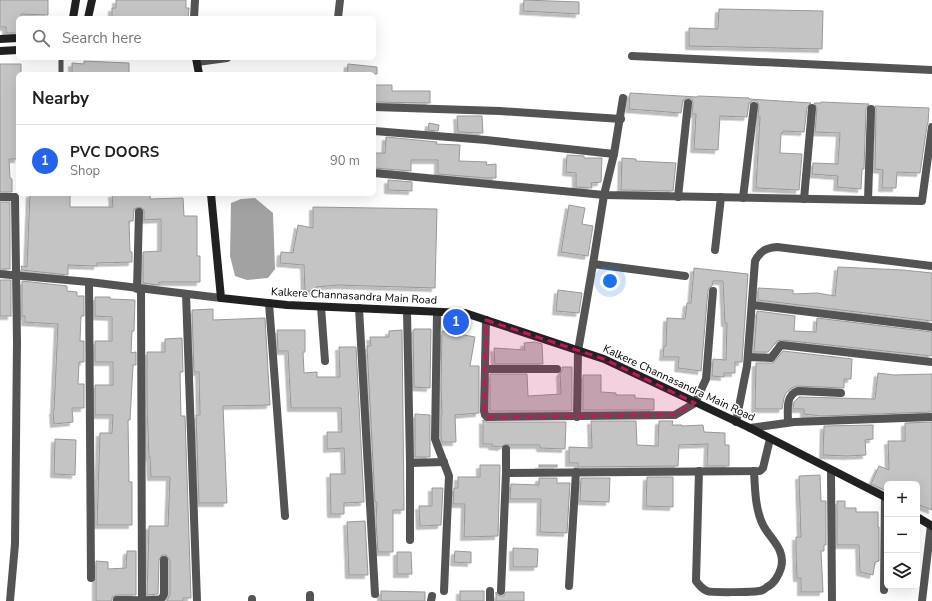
<!DOCTYPE html>
<meta charset="utf-8">
<style>
body{margin:0;font-family:"Nunito Sans",sans-serif;background:#f6f6f6;color:#202124}
.controls{position:absolute;right:12px;bottom:12px;display:grid;overflow:hidden;border-radius:6px;box-shadow:0 4px 16px #0002}
.controls button{width:36px;height:36px;display:grid;place-items:center;padding:0;border:0;border-bottom:1px solid #e0e0e0;background:#fff;color:#202124;font:20px sans-serif}
.you{position:absolute;left:610px;top:281px;width:14px;height:14px;margin:-10px;border:3px solid #fff;border-radius:50%;background:#1a73e8;box-shadow:0 0 0 6px #1a73e833}
.badge{display:grid;place-items:center;width:26px;height:26px;border-radius:50%;background:#2563eb;color:#fff;font-size:13px;font-weight:700}
.pin{position:absolute;translate:-50% -50%;border:2px solid #fff;box-shadow:0 1px 4px #0006}
.list{margin:0;padding:0;list-style:none}
h2{display:flex;justify-content:space-between;align-items:center;height:52px;margin:0;padding:0 16px;font-size:17px}
h2 small{font-size:13px;font-weight:400;color:#757577}
.list li{display:grid;grid-template-columns:26px 1fr auto;gap:12px;align-items:center;box-sizing:border-box;height:72px;padding:0 16px;border-top:1px solid #e0e0e0}
.list b{display:block;font-size:15px;white-space:nowrap}
.list p{margin:0;font-size:13px;white-space:nowrap;color:#757577}
.list em{font-size:13px;font-style:normal;color:#757577}
.icon{flex:none;width:22px;height:22px;fill:none;stroke:currentColor;stroke-width:2;stroke-linecap:round;stroke-linejoin:round}
.map{position:relative;flex:none;width:932px;height:601px;overflow:hidden}
.search{position:absolute;background:#fff;box-shadow:0 4px 16px #0002;left:16px;top:16px;width:360px;height:44px;display:flex;align-items:center;gap:10px;box-sizing:border-box;padding:0 14px;border-radius:6px;color:#757577;font-size:15px}
.panel{position:absolute;background:#fff;box-shadow:0 4px 16px #0002;left:16px;top:72px;width:360px;height:124px;border-radius:6px}
.map>svg:first-child{display:block}
.water{fill:#a2a2a2}
.building{fill:#c4c4c4;stroke:#989898;filter:url(#shadow)}
.lines{fill:none;stroke-linecap:round;stroke-linejoin:round}
.service{stroke:#545454;stroke-width:5}
.minor{stroke:#545454;stroke-width:8}
.tertiary{stroke:#545454;stroke-width:8}
.secondary{stroke:#212121;stroke-width:8}
.marked{fill:#c2185b;fill-opacity:0.2;stroke:#c2185b;stroke-width:3;stroke-dasharray:8 5;stroke-linejoin:round}
.labels{text-anchor:middle;dominant-baseline:central;stroke-width:3;stroke-linejoin:round;paint-order:stroke}
.street-label{font-size:11px;fill:#000;stroke:#fff}
</style>
<div class="map">
<svg width="932" height="601" viewBox="0 0 932 601">
<defs>
<filter id="shadow"><feDropShadow dx="-3.5" dy="3.5" stdDeviation="0" flood-color="#0004"/></filter>
</defs>
<rect width="100%" height="100%" fill="#fff"/>
<path class="water" d="M255,198L273,213L275,269L268,278L247,280L235,276L230,256L231,203L241,199Z"/>
<g class="building">
<path d="M0,0H48V15L21,14V18H18V33H6V27H0Z"/>
<path d="M116,0H186V8H189L188,18H112V8H116Z"/>
<path d="M524,0L579,2V14L523,11Z"/>
<path d="M719,9L823,11L822,49L689,46V28L718,29Z"/>
<path d="M84,61L129,63V74H72V63L84,64Z"/>
<path d="M0,64H21V74H18V159H9L10,178L12,179V192H0Z"/>
<path d="M348,64L377,67V74H347Z"/>
<path d="M374,85H392V91H430V103L374,102Z"/>
<path d="M630,93L697,97L698,96L749,98V99L811,103L807,108L804,132L783,131V133H781L780,153L802,154L799,190L756,188L760,117H758L759,106L757,101H752L749,103L747,117L720,116L718,150L694,149L696,114H692L693,103L692,99L686,98L683,100L681,113L629,109Z"/>
<path d="M821,102L869,104L866,109L864,169H862L861,189L837,187L838,176L812,174L813,163L838,164L840,133L815,132L817,108L814,103H821Z"/>
<path d="M875,106L929,108L928,123L927,126L920,173L897,172L896,188H882L883,170L875,169L876,109Z"/>
<path d="M457,116H482L483,133L458,132Z"/>
<path d="M429,123L439,125L438,131L428,130Z"/>
<path d="M386,137L437,142L436,144L460,145L459,161L487,162L486,165L496,164V178H486L438,174V160H411V171L374,168L375,153H385Z"/>
<path d="M567,155L584,156V158H602L601,182L591,183L592,188L576,187V173L566,172Z"/>
<path d="M622,158L636,159V161L676,163L673,191L621,190Z"/>
<path d="M388,180L412,182V191L388,190Z"/>
<path d="M30,194H70V207H113L112,194H150V199L183,198L184,216H197V256H200V282H159V285H157L143,283V252L161,251V219L144,220V210L140,207L134,209L133,221H129L130,252H132V262L97,263V266L68,265V275L22,270L21,266L27,267Z"/>
<rect x="0" y="202" width="10" height="67"/>
<path d="M569,205L585,208L582,224L593,226L588,256L561,252Z"/>
<path d="M313,207L437,209L435,288L337,285L316,287V291H305L304,265L280,263L281,252L293,253L298,225L313,228Z"/>
<path d="M838,267L903,270L932,273V321L758,300V288L793,290V294L817,293L835,296Z"/>
<path d="M694,268L748,274L742,362H735V373H724V377L712,376L713,359L726,360L727,323H725L723,281H713L712,286L709,288L708,290L701,371L678,368L679,357H663L664,346H666L667,318L685,319L687,303H691Z"/>
<rect x="0" y="280" width="11" height="36"/>
<path d="M22,281L67,286V291L77,292V296H84V316H81L80,341H84V362H79L78,384H84V408H72L73,422L54,424L53,411L54,410L58,324L25,322V316H22Z"/>
<path d="M558,290L582,293L579,313L556,311Z"/>
<path d="M95,297H110V299L135,300L134,331H132L131,353L136,352V365H133L130,420H128L129,482H132V525H97L100,433H112L113,415H95V385H113V362H95V341H112V317L95,316Z"/>
<path d="M213,309V320L265,318L270,405L223,406L227,503H199L196,415H200L199,372H194L192,310Z"/>
<path d="M757,311L795,316L794,331L816,332L817,318L932,332V356L782,340L777,341L768,352H754Z"/>
<path d="M414,329H431L430,388L414,387L413,330H414Z"/>
<path d="M277,330H305V352H303L304,373L317,372V377H340L339,347H356L364,502L344,503V514H331L330,474H345L344,448L327,449V432H342L341,408H291L288,351H278Z"/>
<path d="M402,330L404,510H393V552H378L376,521L377,502H375L367,346H371L370,337H389V331Z"/>
<path d="M442,331L475,337L470,366H479V413L455,415L456,442H442L441,438V415H442L441,388Z"/>
<path d="M182,338L183,372H180L181,416H185L191,598H183V601H167L170,594V560L166,555H162L159,560L158,594L147,595L149,526H168L170,477H151L150,457H149L147,405V352H165V339Z"/>
<path d="M535,342L542,344L543,364H495L494,348L525,350L524,343Z"/>
<path d="M783,351L852,359L851,379H844V388L796,386L790,389L786,393L784,398L782,409H755L756,363H773Z"/>
<path d="M562,367H572V411H490V374H527L528,396L561,394L560,373L562,371Z"/>
<path d="M878,373L894,375L932,374V412L821,416L804,414V409H793L794,402L799,397L875,399Z"/>
<path d="M583,375H601V392L616,393V395H635V398L654,399V410H583Z"/>
<path d="M415,414L430,415V457H415Z"/>
<path d="M483,420L487,422H566L565,449L540,448V445H510L506,444L501,447L492,446V444H483Z"/>
<path d="M591,421H636L637,445L658,446L659,421H673L672,425H682V426L703,425L704,432L725,433V445H729V466H707L708,444L679,445L678,466L578,467V463H569V447L592,448Z"/>
<path d="M932,422V510L917,504V484H887V491L871,484L879,466L889,470L888,441H905V423Z"/>
<path d="M873,425V439L865,440L866,455L847,456L823,455L824,426Z"/>
<path d="M55,439L76,440L75,475L54,474Z"/>
<path d="M480,465H500L498,536L464,537L465,504H453L454,488H458V477H480Z"/>
<rect x="539" y="465" width="18" height="2"/>
<path d="M820,475L821,501H826V545H824V551H821L823,592H801V578H797L796,551V537H801L799,476Z"/>
<path d="M647,477H673V507L646,506Z"/>
<path d="M539,478H557V483H570L567,533L540,532L541,499H510L511,484L539,485Z"/>
<path d="M581,478H610L609,502L580,501Z"/>
<path d="M432,488H443L441,525L420,526L419,506H432Z"/>
<path d="M837,501H845V508H856V512H878V527H879V561L875,562L873,575L860,572L859,545H837Z"/>
<path d="M365,521L368,575H349L347,522Z"/>
<path d="M513,548L538,549L537,567H513Z"/>
<path d="M127,551H136V595H117L112,597V601H96V561L108,562V569L126,568Z"/>
<path d="M455,551L471,552V563L454,562Z"/>
<path d="M397,552H411L412,574H397Z"/>
<path d="M381,591L425,592V601H381Z"/>
<rect x="460" y="591" width="24" height="10"/>
<path d="M496,592L498,595L501,596H504L506,592H524V601H496Z"/>
</g>
<g class="lines">
<path class="service" d="M61,58V74"/>
<g class="minor">
<path d="M194,18L195,0"/>
<path d="M338,18L340,0"/>
<path d="M632,56L932,70"/>
<path d="M197,62L227,58"/>
<path d="M374,107L500,111L621,119"/>
<path d="M374,131L486,140L614,154"/>
<path d="M374,173L604,195L922,201L932,127"/>
<path d="M0,197H15L17,342L15,544L10,601"/>
<path d="M678,197L688,103"/>
<path d="M743,198L754,106"/>
<path d="M804,199L812,108"/>
<path d="M868,200L871,109"/>
<path d="M715,250L721,197"/>
<path d="M593,264L685,276"/>
<path d="M89,282L91,578"/>
<path d="M137,289L139,212"/>
<path d="M141,289L142,601"/>
<path d="M186,294L197,601"/>
<path d="M269,303L285,516"/>
<path d="M752,305L932,327"/>
<path d="M321,307L325,361"/>
<path d="M359,308L375,594"/>
<path d="M407,311L410,463V540"/>
<path d="M437,312L435,439L449,476L444,591"/>
<path d="M486,320L484,411L485,415L487,417L675,415L695,403L706,379L713,291"/>
<path d="M748,357L771,358L781,345L932,362"/>
<path d="M485,369H557"/>
<path d="M577,417L578,351L593,264L604,195L614,154L623,98"/>
<path d="M736,422L747,366L755,261C760,251 766,248 777,247L932,266"/>
<path d="M788,422C788,411 785,395 798,391L841,393"/>
<path d="M750,428L794,422L932,417"/>
<path d="M506,449V473"/>
<path d="M410,463L444,462"/>
<path d="M699,471L696,581C699,585 702,589 707,591C712,593 753,592 759,591C761,591 765,589 767,587C774,584 779,575 781,568C786,549 770,539 763,525C755,509 755,488 754,471"/>
<path d="M831,471L832,601"/>
<path d="M569,586L576,472"/>
<path d="M884,590L885,497"/>
<path d="M501,591L506,473L760,471L763,468L770,439"/>
<path d="M310,595V601"/>
<path d="M117,600C126,600 153,601 160,599C163,598 163,596 164,594V560"/>
<path d="M252,601V599"/>
<path d="M431,601L432,596"/>
<path d="M490,601V591"/>
</g>
<g class="tertiary">
<path d="M0,274L89,282L221,298"/>
<path d="M922,601L931,525"/>
</g>
<g class="secondary">
<path d="M73,18L76,0"/>
<path d="M88,18L92,0"/>
<path d="M0,39L18,38"/>
<path d="M0,51L18,50"/>
<path d="M196,58L199,74"/>
<path d="M211,194L221,298L287,305L465,313L604,359L750,428L887,498"/>
<path d="M917,517L932,526"/>
</g>
</g>
<path class="marked" d="M486,320L604,359L695,403L675,415L489,418L484,413Z"/>
<g class="labels">
<g class="street-label">
<text transform="translate(354 296) rotate(3)">Kalkere Channasandra Main Road</text>
<text transform="translate(679 383) rotate(25)">Kalkere Channasandra Main Road</text>
</g>
</g>
</svg>
<div class="controls">
<button>+</button>
<button>−</button>
<button><svg class="icon" aria-label="layers" viewBox="0 0 24 24"><path d="M12 4l9 5-9 5-9-5zM3 14l9 5 9-5"/></svg></button>
</div>
<div class="you"></div>
<div class="pin badge" style="left:456px;top:322px">1</div>
<div class="search"><svg class="icon" aria-label="search" viewBox="0 0 24 24"><circle cx="10" cy="10" r="6"/><path d="M15 15l6 6"/></svg>Search here</div>
<section class="panel">
<h2>Nearby<small></small></h2>
<ul class="list">
<li><span class="badge">1</span><div><b>PVC DOORS</b><p>Shop</p></div><em>90 m</em></li>
</ul>
</section>
</div>
